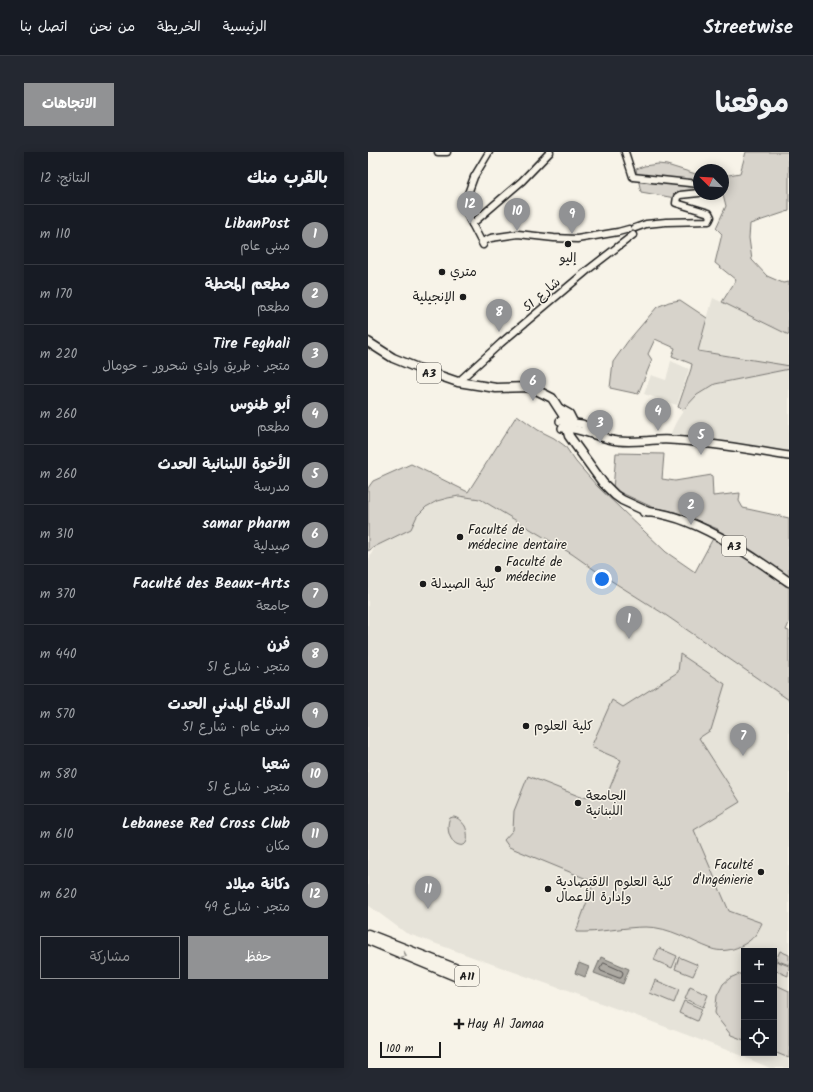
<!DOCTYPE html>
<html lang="ar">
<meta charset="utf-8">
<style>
body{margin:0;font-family:Kalam,"Playpen Sans Arabic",sans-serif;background:#242831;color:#f1f3f6;direction:rtl}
.controls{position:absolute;right:12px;bottom:12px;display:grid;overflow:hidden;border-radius:0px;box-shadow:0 2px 10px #0003}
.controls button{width:36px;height:36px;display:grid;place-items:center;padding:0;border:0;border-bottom:1px solid #363941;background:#171b24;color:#f1f3f6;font:20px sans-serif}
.compass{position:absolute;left:325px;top:12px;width:36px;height:36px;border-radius:50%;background:#171b24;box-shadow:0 2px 10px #0003;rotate:294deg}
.scale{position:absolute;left:12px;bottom:10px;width:61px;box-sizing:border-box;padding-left:4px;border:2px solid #1c1c1c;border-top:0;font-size:11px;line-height:14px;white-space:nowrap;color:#1c1c1c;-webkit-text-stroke:3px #f7f3e8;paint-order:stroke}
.you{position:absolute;left:234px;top:427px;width:14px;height:14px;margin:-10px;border:3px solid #fff;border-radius:50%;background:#1a73e8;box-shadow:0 0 0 6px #1a73e833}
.badge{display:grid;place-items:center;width:26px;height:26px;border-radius:50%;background:#919294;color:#fff;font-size:13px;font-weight:700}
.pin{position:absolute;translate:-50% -33px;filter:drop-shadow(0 1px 2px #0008)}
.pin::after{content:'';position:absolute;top:21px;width:14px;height:12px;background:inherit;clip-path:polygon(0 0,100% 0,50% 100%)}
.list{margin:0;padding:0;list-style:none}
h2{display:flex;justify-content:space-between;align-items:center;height:52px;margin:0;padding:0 16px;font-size:17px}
h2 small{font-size:13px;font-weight:400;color:#9ea1a6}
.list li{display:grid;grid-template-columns:26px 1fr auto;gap:12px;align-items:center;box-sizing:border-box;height:60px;padding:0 16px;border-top:1px solid #363941}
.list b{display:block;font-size:15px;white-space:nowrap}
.list p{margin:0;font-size:13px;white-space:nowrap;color:#9ea1a6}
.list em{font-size:13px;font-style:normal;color:#9ea1a6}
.actions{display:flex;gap:8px;padding:12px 16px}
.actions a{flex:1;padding:9px 0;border:1px solid #919294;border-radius:0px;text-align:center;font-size:14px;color:#919294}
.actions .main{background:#919294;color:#fff}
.icon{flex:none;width:22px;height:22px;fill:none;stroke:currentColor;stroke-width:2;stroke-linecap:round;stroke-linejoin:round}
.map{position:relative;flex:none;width:421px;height:916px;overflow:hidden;direction:ltr;border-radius:0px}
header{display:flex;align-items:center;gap:24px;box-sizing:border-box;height:56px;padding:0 20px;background:#171b24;border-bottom:1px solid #363941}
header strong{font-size:19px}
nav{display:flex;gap:22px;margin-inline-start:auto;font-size:14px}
.intro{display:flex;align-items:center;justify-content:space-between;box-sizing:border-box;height:96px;padding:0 24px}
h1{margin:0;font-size:28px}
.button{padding:10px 18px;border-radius:0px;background:#919294;color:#fff;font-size:14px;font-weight:700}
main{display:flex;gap:24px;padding:0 24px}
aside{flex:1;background:#171b24;border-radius:0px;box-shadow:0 2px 10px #0003}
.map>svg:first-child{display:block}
.built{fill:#e6e3d9;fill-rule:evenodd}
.green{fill:#d7d3cb;stroke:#7a7874}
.water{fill:#aca9a2;stroke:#72716c}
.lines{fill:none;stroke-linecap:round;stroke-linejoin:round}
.shore{stroke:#565452;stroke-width:1}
.tertiary-casing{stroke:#1c1c1c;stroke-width:9}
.secondary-casing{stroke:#1c1c1c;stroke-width:10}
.trunk-casing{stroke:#1c1c1c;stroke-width:11}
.tertiary{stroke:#f7f3e8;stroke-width:6}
.secondary{stroke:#f7f3e8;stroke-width:7}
.trunk{stroke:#f7f3e8;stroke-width:8}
.oneway{stroke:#94928c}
.poi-dot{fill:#1c1c1c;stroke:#f7f3e8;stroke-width:1.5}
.labels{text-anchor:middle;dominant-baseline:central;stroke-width:3;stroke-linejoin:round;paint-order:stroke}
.shield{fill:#f7f3e8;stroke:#5e5c59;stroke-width:1}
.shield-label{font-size:12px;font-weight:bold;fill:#1c1c1c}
.poi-label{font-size:13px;fill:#1c1c1c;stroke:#f7f3e8;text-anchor:start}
.street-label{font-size:13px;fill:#1c1c1c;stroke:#f7f3e8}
</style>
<header>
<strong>Streetwise</strong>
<nav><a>الرئيسية</a><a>الخريطة</a><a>من نحن</a><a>اتصل بنا</a></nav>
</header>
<div class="intro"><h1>موقعنا</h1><a class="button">الاتجاهات</a></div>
<main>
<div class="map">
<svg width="421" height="916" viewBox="0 0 421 916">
<rect width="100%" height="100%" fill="#f7f3e8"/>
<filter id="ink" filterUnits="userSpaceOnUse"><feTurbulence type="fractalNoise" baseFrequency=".025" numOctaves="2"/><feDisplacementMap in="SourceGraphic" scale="8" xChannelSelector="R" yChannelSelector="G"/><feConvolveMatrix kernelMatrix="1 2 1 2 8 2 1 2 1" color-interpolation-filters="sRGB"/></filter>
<g filter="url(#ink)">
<g class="built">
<path d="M345,146L421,183V214L330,199Z"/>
<path d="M303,209L321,217L309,253L276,242L283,223L298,228Z"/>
<path d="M421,217V309L302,283L308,270L319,253L329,243L343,234L347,232Z"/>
<path d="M91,344L112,347L204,402L231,421L296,462L421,548V916H402L364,900L266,863L38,781L0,753V409L7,394L43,377L49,364L58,355L75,347ZM376,799H406V901H376Z"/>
</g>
<g class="green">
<path d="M378,0H421V59L382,72L381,86L384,108L399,124L415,131L421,130V183L354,150L368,128L347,111L354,82L348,76L358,54L355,42V24L372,21Z"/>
<path d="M290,12L299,13L331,23V42H339L307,46L273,40L268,17L276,14Z"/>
<path d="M312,148L339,166L330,199L416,213L421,214V217L347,232L329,243L315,258L310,255L323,217L324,212L304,204L307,196L287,187L280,202L284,208L270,242L242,236L245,210L260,189L289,155L301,150Z"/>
<path d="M149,263L170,278L186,286L197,294L208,310L229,334L298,400L327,420L350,377L307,360L284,355L245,337L248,301L296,302L294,327L307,329L344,323L345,344L372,341L371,349L375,356L421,366V471L418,478L421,479V548L296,462L231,421L204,402L112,347L91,344L80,346L69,349L58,355L49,364L43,377L8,394L0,399V336L5,329L43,312L100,340Z"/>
<path d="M312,502L357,532L343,578L331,586L372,650L326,678L361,759L394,771C392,775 390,779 388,782C379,794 359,802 344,797C322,789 302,775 278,775C255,775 232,781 208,780L226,730L141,695L136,688L145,678L146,659L160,624L213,645L239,643L253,608L223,595L244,548L255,555L310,520Z"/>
<path d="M85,665C90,665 94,670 97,674C100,680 102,696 91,693C80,690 78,673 82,666Z"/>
<path d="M291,796L309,804L304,816L286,808Z"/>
<path d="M412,799L421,803V813L408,808Z"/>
<path d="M311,805L330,813L325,824L307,817Z"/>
<path d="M408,809L421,814L420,824L406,818Z"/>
<path d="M371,822H376V888L363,883L351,868L347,861L349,844L355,832L362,826Z"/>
<path d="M287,828L311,838L306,851L282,841Z"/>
<path d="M406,832L421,839V906L406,900Z"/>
<path d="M322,835L340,843L335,855L317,847Z"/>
<path d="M316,849L334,857L329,869L311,861Z"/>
</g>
<g class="water">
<path d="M233,805L261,817L255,832L226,821Z"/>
<path d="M211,811L221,815L217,825L207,821Z"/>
</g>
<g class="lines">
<path class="shore" d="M236,811L254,819L255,821L253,826H251L233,819L232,817Z"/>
<g class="tertiary-casing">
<g id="tertiary">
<path d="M70,0H79"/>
<path d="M257,0L265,25L331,32"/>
<path d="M104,72L154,29L182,0"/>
<path d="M267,76L278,72L298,70L341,69L343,65L341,61L308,51L309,45L312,43L331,41"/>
<path d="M114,90L123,86L150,82L186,86L209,87L250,80L261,77"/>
<path d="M115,93L102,68L99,60L98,47L106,25L121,0"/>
<path d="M90,230L133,191L221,117L265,83"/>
</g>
</g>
<g class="secondary-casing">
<g id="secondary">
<path d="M192,269L214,272L236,283"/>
<path d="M194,276C212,275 231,287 250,289C268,291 285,287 302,288C342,290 382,298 421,304"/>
</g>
</g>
<g class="trunk-casing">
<g id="trunk">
<path d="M0,190L25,206L52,217L90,230L128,236L162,235L184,246L195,263L201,284L235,331L247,343L254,348L280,360"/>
<path d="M192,257L201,262L205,270"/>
<path d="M276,360C322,360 384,404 421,430"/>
<path d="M0,782L97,820L99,825L97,827H94L0,788"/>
</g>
</g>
<use href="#tertiary" class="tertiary"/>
<use href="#secondary" class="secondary"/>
<use href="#trunk" class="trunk"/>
</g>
<defs><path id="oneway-chevron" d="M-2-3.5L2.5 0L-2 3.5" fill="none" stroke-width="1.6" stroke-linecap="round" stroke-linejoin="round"/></defs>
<use class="oneway" href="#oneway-chevron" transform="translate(36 803) rotate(22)"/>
</g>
<g class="poi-dot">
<circle cx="200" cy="92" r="4"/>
<circle cx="74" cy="120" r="4"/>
<circle cx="95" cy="145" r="4"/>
<circle cx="92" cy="385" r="4"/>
<circle cx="130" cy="417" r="4"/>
<circle cx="55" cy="432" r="4"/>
<circle cx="158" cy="574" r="4"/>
<circle cx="210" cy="651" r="4"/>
<circle cx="393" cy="720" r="4"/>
<circle cx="180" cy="737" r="4"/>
<path d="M89 866h4v4h4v4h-4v4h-4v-4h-4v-4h4z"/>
</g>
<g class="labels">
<g class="shield">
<rect x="49" y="211" width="24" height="20" rx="3"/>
<rect x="354" y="384" width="24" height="20" rx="3"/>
<rect x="87" y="814" width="24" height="20" rx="3"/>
</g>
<g class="shield-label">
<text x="61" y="221">A3</text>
<text x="366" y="394">A3</text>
<text x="99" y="824">A11</text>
</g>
<g class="poi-label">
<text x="200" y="106" text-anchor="middle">إليو</text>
<text x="82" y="120">متري</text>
<text x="87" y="145" text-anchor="end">الإنجيلية</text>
<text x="100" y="378">Faculté de<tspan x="100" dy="15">médecine dentaire</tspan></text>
<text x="138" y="410">Faculté de<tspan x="138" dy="15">médecine</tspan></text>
<text x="63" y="432">كلية الصيدلة</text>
<text x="166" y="574">كلية العلوم</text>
<text x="218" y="644">الجامعة<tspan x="218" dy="15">اللبنانية</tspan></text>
<text x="385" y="713" text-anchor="end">Faculté<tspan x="385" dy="15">d'Ingénierie</tspan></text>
<text x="188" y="730">كلية العلوم الاقتصادية<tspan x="188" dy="15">وإدارة الأعمال</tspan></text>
<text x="99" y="872">Hay Al Jamaa</text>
</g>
<g class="street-label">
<text transform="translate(174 143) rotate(-41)">شارع 51</text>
</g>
</g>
</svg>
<div class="controls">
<button>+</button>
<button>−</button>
<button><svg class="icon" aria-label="locate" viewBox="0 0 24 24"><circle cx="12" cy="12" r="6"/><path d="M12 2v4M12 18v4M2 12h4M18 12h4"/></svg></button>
</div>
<svg class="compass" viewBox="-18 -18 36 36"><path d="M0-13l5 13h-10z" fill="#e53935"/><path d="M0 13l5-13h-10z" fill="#9ea1a6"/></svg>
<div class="scale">100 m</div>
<div class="you"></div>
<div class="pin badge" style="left:261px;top:487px">1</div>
<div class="pin badge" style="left:323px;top:373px">2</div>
<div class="pin badge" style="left:232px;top:291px">3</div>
<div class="pin badge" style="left:290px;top:279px">4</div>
<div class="pin badge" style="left:333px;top:303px">5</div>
<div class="pin badge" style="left:165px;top:249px">6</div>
<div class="pin badge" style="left:375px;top:604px">7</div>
<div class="pin badge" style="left:131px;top:180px">8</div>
<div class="pin badge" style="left:204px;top:82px">9</div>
<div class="pin badge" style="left:149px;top:79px">10</div>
<div class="pin badge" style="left:60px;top:757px">11</div>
<div class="pin badge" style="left:102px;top:72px">12</div>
</div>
<aside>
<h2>بالقرب منك<small>النتائج: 12</small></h2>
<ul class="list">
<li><span class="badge">1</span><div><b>LibanPost</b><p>مبنى عام</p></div><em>110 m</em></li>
<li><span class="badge">2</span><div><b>مطعم المحطة</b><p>مطعم</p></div><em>170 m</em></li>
<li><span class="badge">3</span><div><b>Tire Feghali</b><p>متجر · طريق وادي شحرور - حومال</p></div><em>220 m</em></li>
<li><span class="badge">4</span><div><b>أبو طنوس</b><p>مطعم</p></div><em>260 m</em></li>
<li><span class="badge">5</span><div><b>الأخوة اللبنانية الحدث</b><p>مدرسة</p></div><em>260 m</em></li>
<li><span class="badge">6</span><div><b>samar pharm</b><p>صيدلية</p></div><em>310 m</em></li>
<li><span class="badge">7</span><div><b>Faculté des Beaux-Arts</b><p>جامعة</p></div><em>370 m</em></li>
<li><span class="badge">8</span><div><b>فرن</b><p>متجر · شارع 51</p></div><em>440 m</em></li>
<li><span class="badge">9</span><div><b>الدفاع المدني الحدت</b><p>مبنى عام · شارع 51</p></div><em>570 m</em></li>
<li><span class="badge">10</span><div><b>شعيا</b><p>متجر · شارع 51</p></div><em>580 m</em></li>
<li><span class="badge">11</span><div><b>Lebanese Red Cross Club</b><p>مكان</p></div><em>610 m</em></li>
<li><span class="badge">12</span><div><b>دكانة ميلاد</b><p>متجر · شارع 49</p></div><em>620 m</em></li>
</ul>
<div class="actions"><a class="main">حفظ</a><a>مشاركة</a></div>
</aside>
</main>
